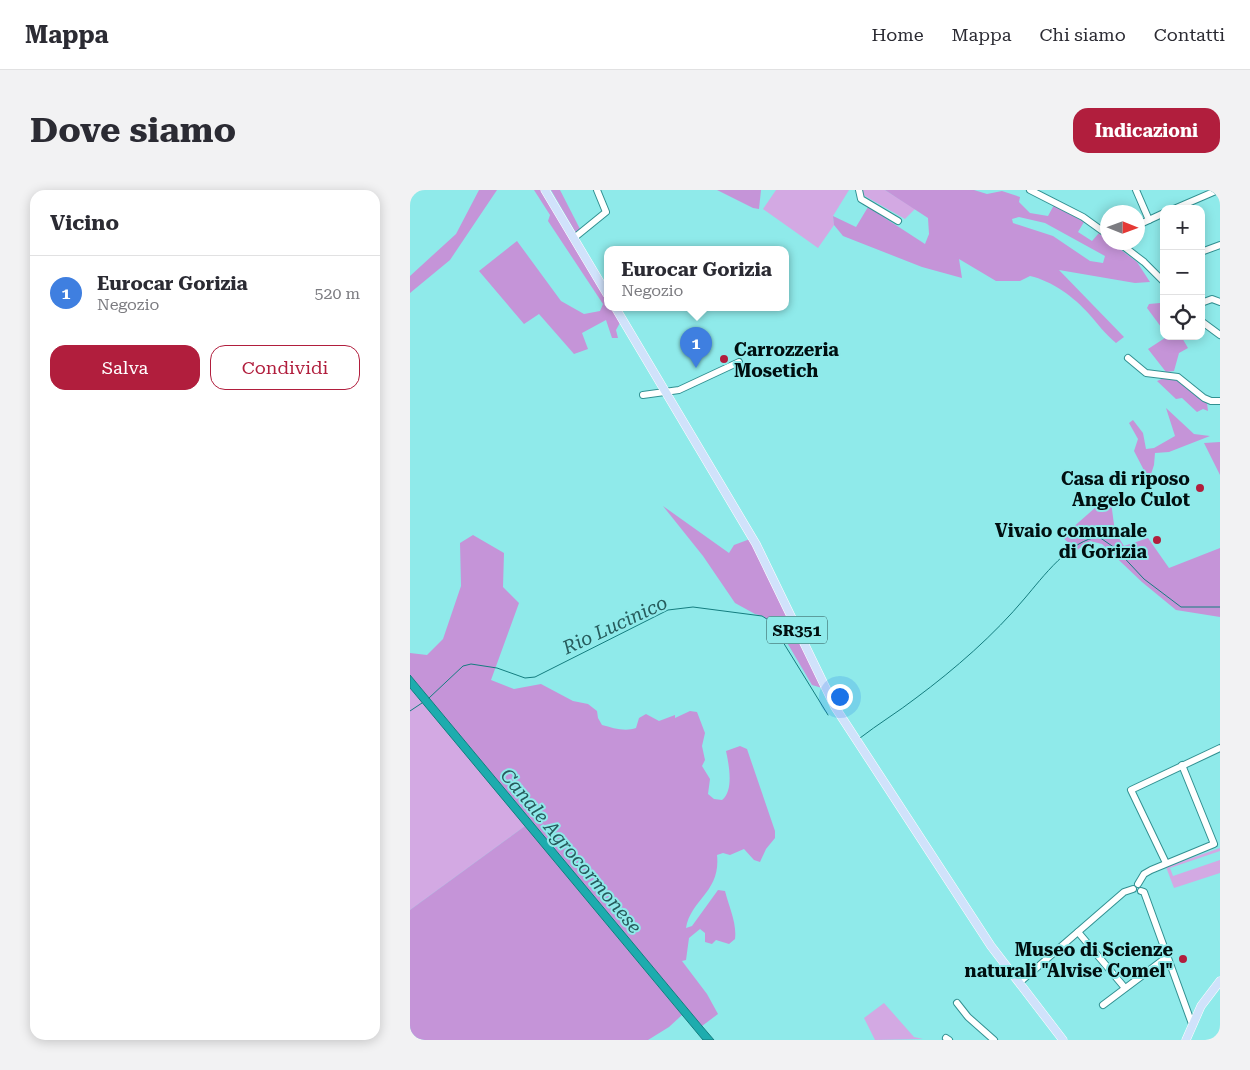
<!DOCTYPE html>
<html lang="it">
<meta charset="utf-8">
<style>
body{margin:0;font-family:"Roboto Serif",serif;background:#f2f2f3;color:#2b2b33}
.controls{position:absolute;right:15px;top:15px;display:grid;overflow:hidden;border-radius:10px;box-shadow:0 2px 12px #0003}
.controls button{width:45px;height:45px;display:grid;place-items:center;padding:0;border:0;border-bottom:1px solid #e1e1e2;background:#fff;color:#2b2b33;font:25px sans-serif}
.compass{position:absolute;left:690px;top:15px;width:45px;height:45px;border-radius:50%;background:#fff;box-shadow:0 2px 12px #0003;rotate:91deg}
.you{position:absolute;left:429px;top:506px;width:18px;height:18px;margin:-12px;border:4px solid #fff;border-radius:50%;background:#1a73e8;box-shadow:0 0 0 8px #1a73e833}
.badge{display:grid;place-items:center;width:32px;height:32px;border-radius:50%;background:#b11e3d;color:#fff;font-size:16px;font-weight:700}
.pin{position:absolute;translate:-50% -41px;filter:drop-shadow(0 1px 2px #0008)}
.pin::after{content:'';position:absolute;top:26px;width:18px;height:15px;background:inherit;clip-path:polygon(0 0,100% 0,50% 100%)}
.popup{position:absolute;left:194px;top:56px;width:185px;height:65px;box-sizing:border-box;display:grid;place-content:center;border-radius:10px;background:#fff;filter:drop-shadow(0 1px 4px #0005);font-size:16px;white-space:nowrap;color:#7c7c81}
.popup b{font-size:19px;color:#2b2b33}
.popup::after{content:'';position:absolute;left:50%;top:100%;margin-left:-10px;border:10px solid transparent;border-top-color:#fff}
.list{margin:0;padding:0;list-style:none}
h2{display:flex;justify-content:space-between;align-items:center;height:65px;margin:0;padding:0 20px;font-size:21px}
h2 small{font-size:16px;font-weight:400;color:#7c7c81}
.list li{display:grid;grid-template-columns:32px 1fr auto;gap:15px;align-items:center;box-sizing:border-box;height:75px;padding:0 20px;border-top:1px solid #e1e1e2}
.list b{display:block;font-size:19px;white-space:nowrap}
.list p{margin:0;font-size:16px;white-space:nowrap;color:#7c7c81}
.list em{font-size:16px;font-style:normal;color:#7c7c81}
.actions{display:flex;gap:10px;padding:15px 20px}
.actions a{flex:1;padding:11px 0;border:1px solid #b11e3d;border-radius:15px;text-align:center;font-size:18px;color:#b11e3d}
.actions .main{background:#b11e3d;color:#fff}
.icon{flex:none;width:28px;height:28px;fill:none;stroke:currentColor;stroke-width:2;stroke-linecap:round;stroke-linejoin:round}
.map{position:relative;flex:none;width:810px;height:850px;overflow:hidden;border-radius:15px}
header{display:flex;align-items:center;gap:30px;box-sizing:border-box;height:70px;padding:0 25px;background:#fff;border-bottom:1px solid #e1e1e2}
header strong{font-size:24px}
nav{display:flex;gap:28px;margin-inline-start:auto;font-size:18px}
.intro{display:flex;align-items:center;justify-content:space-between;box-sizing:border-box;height:120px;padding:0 30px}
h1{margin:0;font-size:35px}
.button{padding:12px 22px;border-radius:15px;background:#b11e3d;color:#fff;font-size:18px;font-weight:700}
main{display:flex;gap:30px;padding:0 30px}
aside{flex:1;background:#fff;border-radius:15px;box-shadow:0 2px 12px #0003}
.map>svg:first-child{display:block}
.green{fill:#d3a9e3}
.forest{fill:#c594d8;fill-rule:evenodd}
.water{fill:#1dacae;stroke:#147d7f}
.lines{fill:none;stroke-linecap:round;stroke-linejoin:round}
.stream{stroke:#147d7f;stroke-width:1}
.minor-casing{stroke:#329192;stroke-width:8}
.major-casing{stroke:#fff;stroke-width:9}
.minor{stroke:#fff;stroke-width:6}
.major{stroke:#d0e2fb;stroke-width:8}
.poi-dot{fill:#b11e3d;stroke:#8feaea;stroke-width:2}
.labels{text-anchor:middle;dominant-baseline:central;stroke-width:4;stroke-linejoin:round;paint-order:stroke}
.shield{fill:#8feaea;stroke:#2b5151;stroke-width:1}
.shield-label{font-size:16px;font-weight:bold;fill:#000f10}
.poi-label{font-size:18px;font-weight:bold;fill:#000f10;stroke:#8feaea;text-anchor:end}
.water-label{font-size:19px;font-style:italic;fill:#265b5c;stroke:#8feaea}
</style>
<header>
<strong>Mappa</strong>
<nav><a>Home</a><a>Mappa</a><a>Chi siamo</a><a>Contatti</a></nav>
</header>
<div class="intro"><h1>Dove siamo</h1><a class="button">Indicazioni</a></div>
<main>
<aside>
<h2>Vicino<small></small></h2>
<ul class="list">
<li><span class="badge" style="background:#3f7fe0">1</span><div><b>Eurocar Gorizia</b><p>Negozio</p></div><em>520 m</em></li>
</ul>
<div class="actions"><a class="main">Salva</a><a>Condividi</a></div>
</aside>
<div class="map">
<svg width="810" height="850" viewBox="0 0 810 850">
<rect width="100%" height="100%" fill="#8feaea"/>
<g class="green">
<path d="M366,0H439L423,26L424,35L408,58L353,19Z"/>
<path d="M453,0H475L505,19L495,29L453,5Z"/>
<path d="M0,498L115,636L0,720Z"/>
<path d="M810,658V661L760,678L763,686L810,670V683L764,698L756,677Z"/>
<path d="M474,813L504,847L513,849L465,850L454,828Z"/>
</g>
<g class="forest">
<path d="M69,0H87L40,70L0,103V86L46,44Z"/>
<path d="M124,0H132L197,109V117H202L211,131L206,140L208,148H202L196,130L172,143L178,159L164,164L129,124L114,134L69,81L107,51L151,111L174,124L190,121L193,114L138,31L140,25Z"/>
<path d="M141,0H150L170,39L166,43Z"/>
<path d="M307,0H351L349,19L343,18Z"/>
<path d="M475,0H564L577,4L592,1L610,7L609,12L620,23L638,26L644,15L674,32L668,42L682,51L689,43L697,49L698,52L702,53L727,72L740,92L725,93L649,80L714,147L706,153C695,144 688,134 679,124C664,107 642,91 620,86L610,91H586L549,69L552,88L512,77L433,46L424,35L423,26L446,37L458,17L515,54L519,44L518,28ZM609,27L635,33L695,66L693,73L680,71L643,46L603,33L602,29Z"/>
<path d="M750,113L754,120V141L737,118L739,114Z"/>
<path d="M758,146H771L778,158L769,163L764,181L756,182L738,159Z"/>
<path d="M754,188L768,189L797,213L798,221L793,219L787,222L772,208L766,209L747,191Z"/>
<path d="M756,218L784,244L800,246L759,262L745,263L744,275L739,290L724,261L728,249L719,233L723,230L733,243L736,259L744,258L765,246Z"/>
<path d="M810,252V285L794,253Z"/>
<path d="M701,312L705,342L714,356L738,348L759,378L810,358V427L766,420L732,392L692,354L680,351L667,360L652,347L686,317Z"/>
<path d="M253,316L319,363L324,355L340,349L412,498L402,495L369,439L353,426L345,424L325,413L293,366Z"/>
<path d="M63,345L94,363L93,397L109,413L81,490L104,499L131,494L163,511L178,514L187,521L188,528L192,535C203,538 215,542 226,538L229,528L236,524L249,531L265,525V528L280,521L287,522L295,543L292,556L295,570L292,576L300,589L298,604L304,609L312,610C324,601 319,575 316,561L330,556L337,559L365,641V648L356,659L350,672L344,670L334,659L320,665L313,663L307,665C311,702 281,709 276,738L282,736L308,700L315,701C319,717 327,733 325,749L319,754L306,750L302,754L295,752V743L290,739L279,748L276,770L272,771L297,804L308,824L292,836L0,485V463L17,465L33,449L51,396L50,353Z"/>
<path d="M115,636L272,825L259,837L238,850H0V720Z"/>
</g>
<path class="water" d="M0,485L292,836L304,850H293L0,498Z"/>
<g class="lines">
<g class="stream">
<path d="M19,508L53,476L61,474L87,478L115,488L125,487L258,420L283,417L352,426L360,431L418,525"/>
<path d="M0,521L12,513"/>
<path d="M450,548C468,534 488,522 506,508C545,479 584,445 615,408C632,388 661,349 689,347L705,358L734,389L771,417H810"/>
</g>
<g class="minor-casing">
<g id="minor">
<path d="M449,0L451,9L488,31"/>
<path d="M620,0L673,27L698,45"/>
<path d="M726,0L739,30"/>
<path d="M764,19L808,0"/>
<path d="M728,35L754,23"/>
<path d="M164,48L196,22L187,0"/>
<path d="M708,52L734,72L754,92"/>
<path d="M791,62L810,55"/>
<path d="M791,113L802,109L810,112"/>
<path d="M791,131L810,145"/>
<path d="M718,168L736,183L768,187L794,208L801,211H810"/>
<path d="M233,205L269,200L329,172"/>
<path d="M756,673L721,600L810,558"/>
<path d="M728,694L734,684L741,680L804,654L772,575"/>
<path d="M731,701L734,702L782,834"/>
<path d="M668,742L715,798"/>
<path d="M609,793L714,702L723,699"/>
<path d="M547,813L558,827L584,850"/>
<path d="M693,815L757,767"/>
<path d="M536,848L539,850"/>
</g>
</g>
<g class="major-casing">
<g id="major">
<path d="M135,0L197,104"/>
<path d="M205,117L346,354L425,517L581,756L653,850"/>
<path d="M776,850L791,816L810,791"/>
</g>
</g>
<use href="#minor" class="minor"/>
<use href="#major" class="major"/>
</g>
<g class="poi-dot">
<circle cx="314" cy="169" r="5"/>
<circle cx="790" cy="298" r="5"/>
<circle cx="747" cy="350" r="5"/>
<circle cx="773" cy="769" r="5"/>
</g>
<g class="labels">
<rect class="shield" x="357" y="426.5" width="60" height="27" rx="4"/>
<g class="shield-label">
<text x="387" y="440">SR351</text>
</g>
<g class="poi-label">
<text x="324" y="159" text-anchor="start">Carrozzeria<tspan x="324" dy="21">Mosetich</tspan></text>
<text x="780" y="288">Casa di riposo<tspan x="780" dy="21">Angelo Culot</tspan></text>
<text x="737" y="340">Vivaio comunale<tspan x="737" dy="21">di Gorizia</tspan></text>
<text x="763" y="759">Museo di Scienze<tspan x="763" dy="21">naturali "Alvise Comel"</tspan></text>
</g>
<g class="water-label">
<text transform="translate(205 435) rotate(-25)">Rio Lucinico</text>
<text transform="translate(161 661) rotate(50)">Canale Agrocormonese</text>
</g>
</g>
</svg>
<div class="controls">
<button>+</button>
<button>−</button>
<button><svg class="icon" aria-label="locate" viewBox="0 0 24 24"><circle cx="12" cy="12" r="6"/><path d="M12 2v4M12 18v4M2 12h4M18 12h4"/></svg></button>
</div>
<svg class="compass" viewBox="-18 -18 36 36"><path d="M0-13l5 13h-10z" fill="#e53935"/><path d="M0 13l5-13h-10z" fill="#7c7c81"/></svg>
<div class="you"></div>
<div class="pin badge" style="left:286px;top:178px;background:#3f7fe0">1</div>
<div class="popup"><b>Eurocar Gorizia</b>Negozio</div>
</div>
</main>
